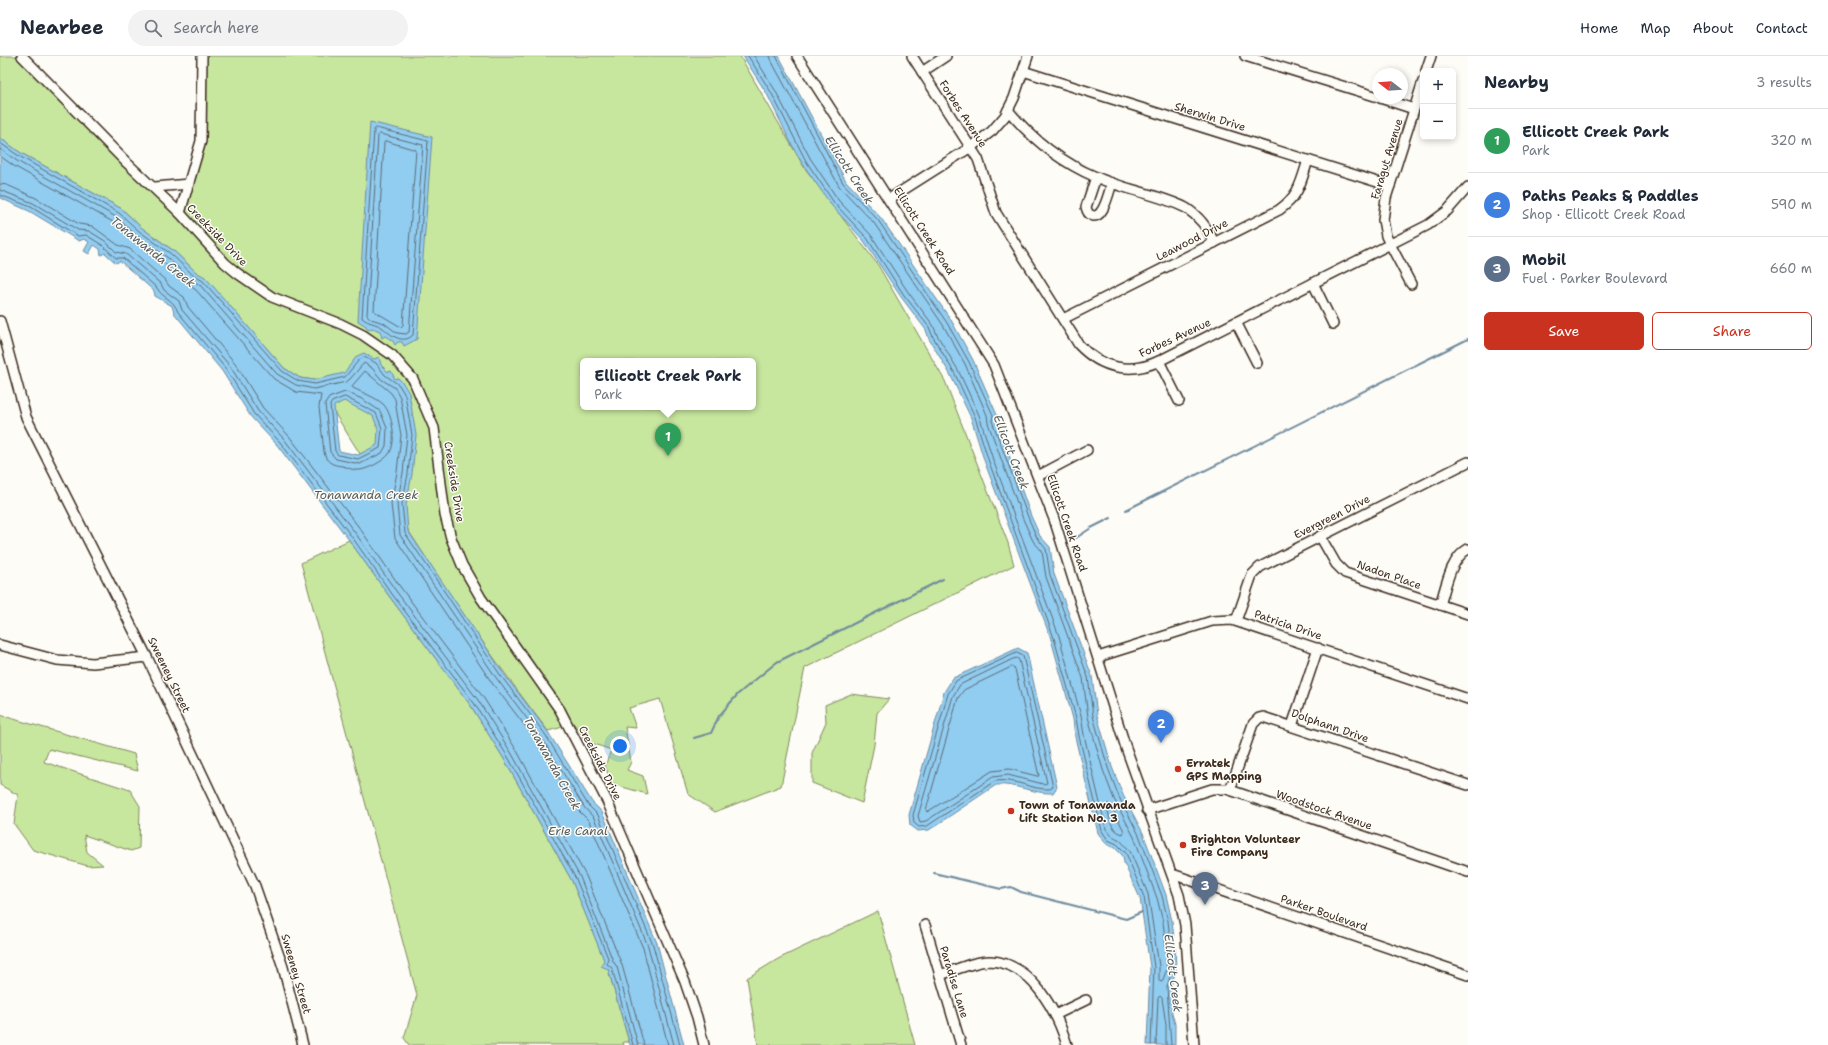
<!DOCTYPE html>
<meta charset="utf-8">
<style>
body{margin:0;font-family:"Shantell Sans",sans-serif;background:#f2f2f3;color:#1f2937}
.controls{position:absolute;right:12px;top:12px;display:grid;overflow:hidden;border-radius:6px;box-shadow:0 2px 6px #0003}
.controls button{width:36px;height:36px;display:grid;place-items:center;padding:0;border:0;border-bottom:1px solid #e0e1e3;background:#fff;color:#1f2937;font:20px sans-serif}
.compass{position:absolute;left:1372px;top:12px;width:36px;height:36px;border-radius:50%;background:#fff;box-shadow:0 2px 6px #0003;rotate:287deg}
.you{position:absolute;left:620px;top:690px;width:14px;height:14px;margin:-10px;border:3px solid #fff;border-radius:50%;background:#1a73e8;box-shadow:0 0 0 6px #1a73e833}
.badge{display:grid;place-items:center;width:26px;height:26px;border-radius:50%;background:#c8321e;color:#fff;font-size:13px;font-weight:700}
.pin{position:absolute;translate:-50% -33px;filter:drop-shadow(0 1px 2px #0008)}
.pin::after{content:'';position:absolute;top:21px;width:14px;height:12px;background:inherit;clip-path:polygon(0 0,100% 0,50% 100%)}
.popup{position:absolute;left:580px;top:302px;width:176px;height:52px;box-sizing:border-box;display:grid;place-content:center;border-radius:6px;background:#fff;filter:drop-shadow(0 1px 3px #0005);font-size:13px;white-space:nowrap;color:#747a83}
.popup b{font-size:15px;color:#1f2937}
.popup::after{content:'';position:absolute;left:50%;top:100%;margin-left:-8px;border:8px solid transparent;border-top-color:#fff}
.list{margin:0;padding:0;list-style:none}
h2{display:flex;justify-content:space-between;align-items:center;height:52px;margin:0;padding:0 16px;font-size:17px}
h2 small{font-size:13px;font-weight:400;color:#747a83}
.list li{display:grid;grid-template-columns:26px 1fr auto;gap:12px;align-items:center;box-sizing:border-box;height:64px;padding:0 16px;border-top:1px solid #e0e1e3}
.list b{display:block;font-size:15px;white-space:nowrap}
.list p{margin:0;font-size:13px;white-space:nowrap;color:#747a83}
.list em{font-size:13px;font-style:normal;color:#747a83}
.actions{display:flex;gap:8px;padding:12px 16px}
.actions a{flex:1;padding:9px 0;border:1px solid #c8321e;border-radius:6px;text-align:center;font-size:14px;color:#c8321e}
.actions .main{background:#c8321e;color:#fff}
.icon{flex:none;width:22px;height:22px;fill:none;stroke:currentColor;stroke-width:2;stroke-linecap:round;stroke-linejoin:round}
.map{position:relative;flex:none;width:1468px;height:989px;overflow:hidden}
header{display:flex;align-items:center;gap:24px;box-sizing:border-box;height:56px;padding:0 20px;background:#fff;border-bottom:1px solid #e0e1e3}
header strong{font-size:19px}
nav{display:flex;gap:22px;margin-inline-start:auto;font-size:14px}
.search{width:280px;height:36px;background:#f2f2f3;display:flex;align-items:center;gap:10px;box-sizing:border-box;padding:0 14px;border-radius:22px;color:#747a83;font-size:15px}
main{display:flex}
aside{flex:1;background:#fff}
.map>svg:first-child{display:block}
.green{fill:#c7e69e;stroke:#81885e;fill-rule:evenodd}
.water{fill:#91ccf1;stroke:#6f8b9d;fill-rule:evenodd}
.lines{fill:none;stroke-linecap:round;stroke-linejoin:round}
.shore{stroke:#5d6b72;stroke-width:1}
.stream{stroke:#6f8b9d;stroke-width:2}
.minor-casing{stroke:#3b2a1e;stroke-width:12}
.minor{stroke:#fdfcf7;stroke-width:9}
.poi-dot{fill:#c8321e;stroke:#fdfcf7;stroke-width:1.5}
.labels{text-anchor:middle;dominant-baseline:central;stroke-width:3;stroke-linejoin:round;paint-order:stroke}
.street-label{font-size:11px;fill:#3b2a1e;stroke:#fdfcf7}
.poi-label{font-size:11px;font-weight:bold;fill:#3b2a1e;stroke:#fdfcf7;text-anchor:start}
.water-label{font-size:12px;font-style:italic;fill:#555b5d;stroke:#fdfcf7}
</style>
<header>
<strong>Nearbee</strong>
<div class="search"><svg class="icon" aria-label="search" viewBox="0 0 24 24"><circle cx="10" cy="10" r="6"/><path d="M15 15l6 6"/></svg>Search here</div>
<nav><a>Home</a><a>Map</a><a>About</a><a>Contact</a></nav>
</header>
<main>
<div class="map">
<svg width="1468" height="989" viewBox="0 0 1468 989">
<rect width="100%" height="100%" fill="#fdfcf7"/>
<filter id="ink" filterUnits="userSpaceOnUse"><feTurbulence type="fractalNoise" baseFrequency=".025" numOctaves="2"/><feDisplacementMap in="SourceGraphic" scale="8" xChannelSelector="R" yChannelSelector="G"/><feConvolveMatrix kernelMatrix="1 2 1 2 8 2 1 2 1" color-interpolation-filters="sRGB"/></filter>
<g filter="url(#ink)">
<g class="green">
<path d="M0,0H24L180,157L201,85L202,0H740L804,111L878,209L945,325L1008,487L1014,509L805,612L781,730L715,756L688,738L660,643L629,652L636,672L625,671L631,706L627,714L643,720L647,738L612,728L605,710L611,694L586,685L574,668L548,675C462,564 388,443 314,324L300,322L284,312L205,222L196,216L174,195L142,172L122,153L21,97L0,82ZM583,305H753V351H583Z"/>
<path d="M349,484L389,540L471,650L504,703L572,825L608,913L629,986H623L624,989H409L404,982L417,939L301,507Z"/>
<path d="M851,638L889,643L877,657L874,689L862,747L812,727V697L826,666L825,649Z"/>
<path d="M0,659L134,698L138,715L49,693L44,706L130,734L140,750L139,792L131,795L84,779L87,796L103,809L88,810L33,794L14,768L18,739L0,729Z"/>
<path d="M878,855L915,989H758L747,922L778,903Z"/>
</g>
<g class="water">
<path d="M743,0H779L846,125L881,162L951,264L973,304L997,359L996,363L1031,460L1040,480L1050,491L1054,518L1092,620L1097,659L1112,711L1123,739L1143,777L1166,839L1172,865L1175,890L1176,914L1171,930L1172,957L1175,968V989H1147L1150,911L1140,842L1124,807L1123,800L1114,791C1106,791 1102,782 1098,777L1075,681L1073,663L1051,583L985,407L971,362L950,318L929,283L926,274L901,241L864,185L832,150L802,107L791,87L767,38Z"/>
<path d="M370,66L432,81L417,283L404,290L402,286H398L395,289L393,285L385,280L382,282L380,275L372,272L368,274L366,270L358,265Z"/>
<path d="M0,82L21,97L122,153L142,172L174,195L196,216L205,221L284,312L300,322L314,324L344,317L357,300L364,297L374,303L379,301L381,309L388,316L391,315L395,323L398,322L403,327L409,337L416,379L412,418L406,449L408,475L504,618L548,676L592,746L602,756L657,887L684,989H630L608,913L601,910L604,904L572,825L504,703L471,650L389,540L349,484L277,389L251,361L222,315L174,257L172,250L155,240L154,235L120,205L116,207L105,197L101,199L100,193L94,189L89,198L84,195L89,186L84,183L79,185L29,155L0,142ZM344,345L373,360L378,373L377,389L358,399L339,395L334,350Z"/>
<path d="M1018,592L1027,597L1057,731L1053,737C1033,738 1015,727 996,729L929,774L918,775L910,769L909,759L944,636L953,622Z"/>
</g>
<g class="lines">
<g class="shore">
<path d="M748,0L771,36L806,105L835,148L867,182L904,239L929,271L933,281L954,316L975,361L989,406L1054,582L1076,662L1079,680L1102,775L1108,784L1117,788L1126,797L1144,841L1154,911L1151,989"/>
<path d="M754,0L775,34L810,102L839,145L871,179L908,236L933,269L937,279L958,314L979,359L993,404L1059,580L1081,660L1084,679L1106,773L1112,780L1120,784L1130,795L1148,838L1159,910V925L1162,926L1167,913L1166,891L1163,866L1157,842L1134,781L1114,743L1103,714L1088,661L1083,622L1046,521L1042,495L1033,485L1023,463L988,367L987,359L965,308L943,269L874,167L839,130L772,6L770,0"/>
<path d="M776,0L843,127L878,164L947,267L969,306L993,359L992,365L1028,461L1037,482L1046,493L1050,519L1088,621L1093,660L1108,712L1119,741L1139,779L1162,840L1168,865L1171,891L1172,914L1167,931L1171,989"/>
<path d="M376,72L428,85L413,279C403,289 391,279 383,272C377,267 369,268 362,262L374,74Z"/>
<path d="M380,78L423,89L409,276L406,278L397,277L384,267L371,263L367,259L378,80Z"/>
<path d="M386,85L416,94L403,269L401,271L374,255L384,87Z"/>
<path d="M0,87L19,100L119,157L139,175L171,198L193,219L203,225L282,315L298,325L315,328L345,321L359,304L364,301L376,307L385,319L399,329L405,339L412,379L408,418L402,448L405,477L501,620L545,678L588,749L598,759L653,889L680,989"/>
<path d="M0,93L17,105L116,161L136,179L168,202L190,223L200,229L277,318L296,329L314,333L346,326L350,323L364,307L372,312L381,323L395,332L400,341L407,379L403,417L397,448L400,479L497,623L541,681L584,751L594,762L648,890L674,989"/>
<path d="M0,100L14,110L113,166L132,184L164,207L186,227L196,234L274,323L296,336L321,339L319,351L324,396C326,406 332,409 342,410C348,411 353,415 360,414C368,413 384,405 389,398C397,387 393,358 383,348C375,341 363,337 353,332L352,330L365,315L391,337L395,343L397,357L401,379L397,416L391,448L395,482L492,627L536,684L579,755L589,765L643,892L668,989"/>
<path d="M0,128L7,129L36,142L79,168L92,170L118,189L130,193L165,224L169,230L184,241L188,251L235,307L263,352L289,380L361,474L401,532L483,641L517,695L586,820L622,909L644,989"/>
<path d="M0,134L33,147L78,174L89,175L105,185L116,196L126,198L161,228L164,234L179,245L182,254L230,310L258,355L284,383L356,478L396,535L478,644L512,698L580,821L613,905L617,911L638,989"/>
<path d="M0,139L31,151L78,180L86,179L102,189L116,202H123L157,232C163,243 173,242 178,256L226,313L254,358L280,386L352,481L392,538L474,647L508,701L576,823L608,902L607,908L612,912L633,989"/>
<path d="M346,336L362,343L380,355L387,372L386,390L382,397L360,408L336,403L330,396L325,348L329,342Z"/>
<path d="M345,341L376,357L382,372L380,392L358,403L338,399L335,395L330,349L332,346Z"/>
<path d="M1017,597L1023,600L1053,731L1050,733C1030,734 1017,722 995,725L927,770L919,771L914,767L913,759L948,638L956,625Z"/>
<path d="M1013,603L1017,602L1019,604L1047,727L1043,728L1008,719L993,721L926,765L920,766L918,760L953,640L960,629Z"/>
<path d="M1012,611L1015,613L1039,720H1037L1009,713L992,715L927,756L926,754L958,642L964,634Z"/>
<path d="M1108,748L1111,749L1124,775L1123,778C1110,775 1110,762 1107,751Z"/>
<path d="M1156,989L1158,942L1160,940L1162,942L1166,969V989"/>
</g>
<g class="stream">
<path d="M1126,454L1468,283"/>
<path d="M1076,482L1091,472L1111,462"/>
<path d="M694,682L711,677L719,660L738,638L777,606L943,523"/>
<path d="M934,817L1001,833L1011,831L1021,836L1126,863L1142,856"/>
</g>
<g class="minor-casing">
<g id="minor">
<path d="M22,0L127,107L180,157L225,207L237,217L272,241L341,268L363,279L392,299L413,323L434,372L445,459L451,482L462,509L481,542L560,654L607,745L685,926L697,961L704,989"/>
<path d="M797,0L994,309L1054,463L1126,692L1179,839L1185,869L1194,989"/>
<path d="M912,0L978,103L996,157L1079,289C1101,312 1130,319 1159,305L1428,169L1447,155L1468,131"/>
<path d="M1245,0L1378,41"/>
<path d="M1023,15L1390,130"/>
<path d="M1426,15L1431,0"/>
<path d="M922,16L946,0"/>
<path d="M1380,42L1414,53"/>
<path d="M1008,54C1032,83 1061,106 1096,121C1125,134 1158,138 1186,152C1200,161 1208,172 1214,187"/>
<path d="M1096,121L1086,151C1087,155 1088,158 1091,159C1103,166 1109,135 1112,127"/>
<path d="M155,131L189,128"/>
<path d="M889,143L971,91L992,75L1005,60L1014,42L1028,0"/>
<path d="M180,157L201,85L202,0"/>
<path d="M1313,227L1333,268"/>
<path d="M1411,228L1390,188L1386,180L1383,164L1386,142L1423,25"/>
<path d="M1063,263L1279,154C1299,140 1301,126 1308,104"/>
<path d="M0,265L26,361L147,601L255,830L283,911L303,989"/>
<path d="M1236,266L1257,307"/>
<path d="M1159,305L1179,345"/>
<path d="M1038,420L1087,394"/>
<path d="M1320,480L1336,508L1345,517L1468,558"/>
<path d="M1440,549C1446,531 1450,503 1468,493"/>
<path d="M1236,565L1252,519L1260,511L1468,406"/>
<path d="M0,589L57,604L93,607L147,601"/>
<path d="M1098,601L1212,565L1232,564L1468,643"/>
<path d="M1292,670L1318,592"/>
<path d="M1230,734L1253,668L1259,662L1263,661L1468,729"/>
<path d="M1147,754L1212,733H1227L1468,816"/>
<path d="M1172,818L1468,919"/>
<path d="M925,869L961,989"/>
<path d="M940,919C956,914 974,905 990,905C1031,906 1057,956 1067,989"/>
<path d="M1055,959L1086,944"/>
</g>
</g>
<use href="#minor" class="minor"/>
</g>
</g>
<g class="poi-dot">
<circle cx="1178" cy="713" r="4"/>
<circle cx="1011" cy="755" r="4"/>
<circle cx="1183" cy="789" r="4"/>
</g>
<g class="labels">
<g class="street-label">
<text transform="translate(963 58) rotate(57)">Forbes Avenue</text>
<text transform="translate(1210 61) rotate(17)">Sherwin Drive</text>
<text transform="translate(1387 103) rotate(-73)">Faragut Avenue</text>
<text transform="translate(924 175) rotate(57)">Ellicott Creek Road</text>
<text transform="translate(217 179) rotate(46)">Creekside Drive</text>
<text transform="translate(1192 184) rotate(-27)">Leawood Drive</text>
<text transform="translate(1175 282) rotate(-25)">Forbes Avenue</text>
<text transform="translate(454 426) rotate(81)">Creekside Drive</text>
<text transform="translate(1332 461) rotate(-27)">Evergreen Drive</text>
<text transform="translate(1067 467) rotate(71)">Ellicott Creek Road</text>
<text transform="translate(1389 519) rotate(19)">Nadon Place</text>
<text transform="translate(1288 569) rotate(19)">Patricia Drive</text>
<text transform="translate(169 619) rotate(64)">Sweeney Street</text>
<text transform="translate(1330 670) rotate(19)">Dolphann Drive</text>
<text transform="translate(600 707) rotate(63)">Creekside Drive</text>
<text transform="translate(1324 754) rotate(19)">Woodstock Avenue</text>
<text transform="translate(1324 857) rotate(19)">Parker Boulevard</text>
<text transform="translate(296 918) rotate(74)">Sweeney Street</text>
<text transform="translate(954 926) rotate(73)">Paradise Lane</text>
</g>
<g class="poi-label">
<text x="1186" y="707">Erratek<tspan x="1186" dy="13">GPS Mapping</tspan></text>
<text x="1019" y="749">Town of Tonawanda<tspan x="1019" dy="13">Lift Station No. 3</tspan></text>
<text x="1191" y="783">Brighton Volunteer<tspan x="1191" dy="13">Fire Company</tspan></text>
</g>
<g class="water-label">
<text transform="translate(849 114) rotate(57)">Ellicott Creek</text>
<text transform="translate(153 196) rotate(39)">Tonawanda Creek</text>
<text transform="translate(1011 396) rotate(69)">Ellicott Creek</text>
<text x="366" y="439">Tonawanda Creek</text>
<text transform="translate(552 707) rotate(61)">Tonawanda Creek</text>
<text x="578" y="775">Erie Canal</text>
<text transform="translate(1173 917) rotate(83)">Ellicott Creek</text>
</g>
</g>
</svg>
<div class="controls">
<button>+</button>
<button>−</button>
</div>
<svg class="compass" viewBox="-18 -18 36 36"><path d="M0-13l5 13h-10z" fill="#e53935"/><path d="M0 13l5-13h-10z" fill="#747a83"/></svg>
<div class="you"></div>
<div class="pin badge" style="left:668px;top:400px;background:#2e9e5b">1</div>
<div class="popup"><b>Ellicott Creek Park</b>Park</div>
<div class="pin badge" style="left:1161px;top:687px;background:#3f7fe0">2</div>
<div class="pin badge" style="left:1205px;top:849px;background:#5c6f8a">3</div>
</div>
<aside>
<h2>Nearby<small>3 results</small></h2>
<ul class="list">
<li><span class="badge" style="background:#2e9e5b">1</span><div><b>Ellicott Creek Park</b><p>Park</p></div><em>320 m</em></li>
<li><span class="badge" style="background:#3f7fe0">2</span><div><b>Paths Peaks &amp; Paddles</b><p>Shop · Ellicott Creek Road</p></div><em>590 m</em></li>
<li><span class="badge" style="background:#5c6f8a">3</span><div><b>Mobil</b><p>Fuel · Parker Boulevard</p></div><em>660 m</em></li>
</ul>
<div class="actions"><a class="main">Save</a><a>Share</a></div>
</aside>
</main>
